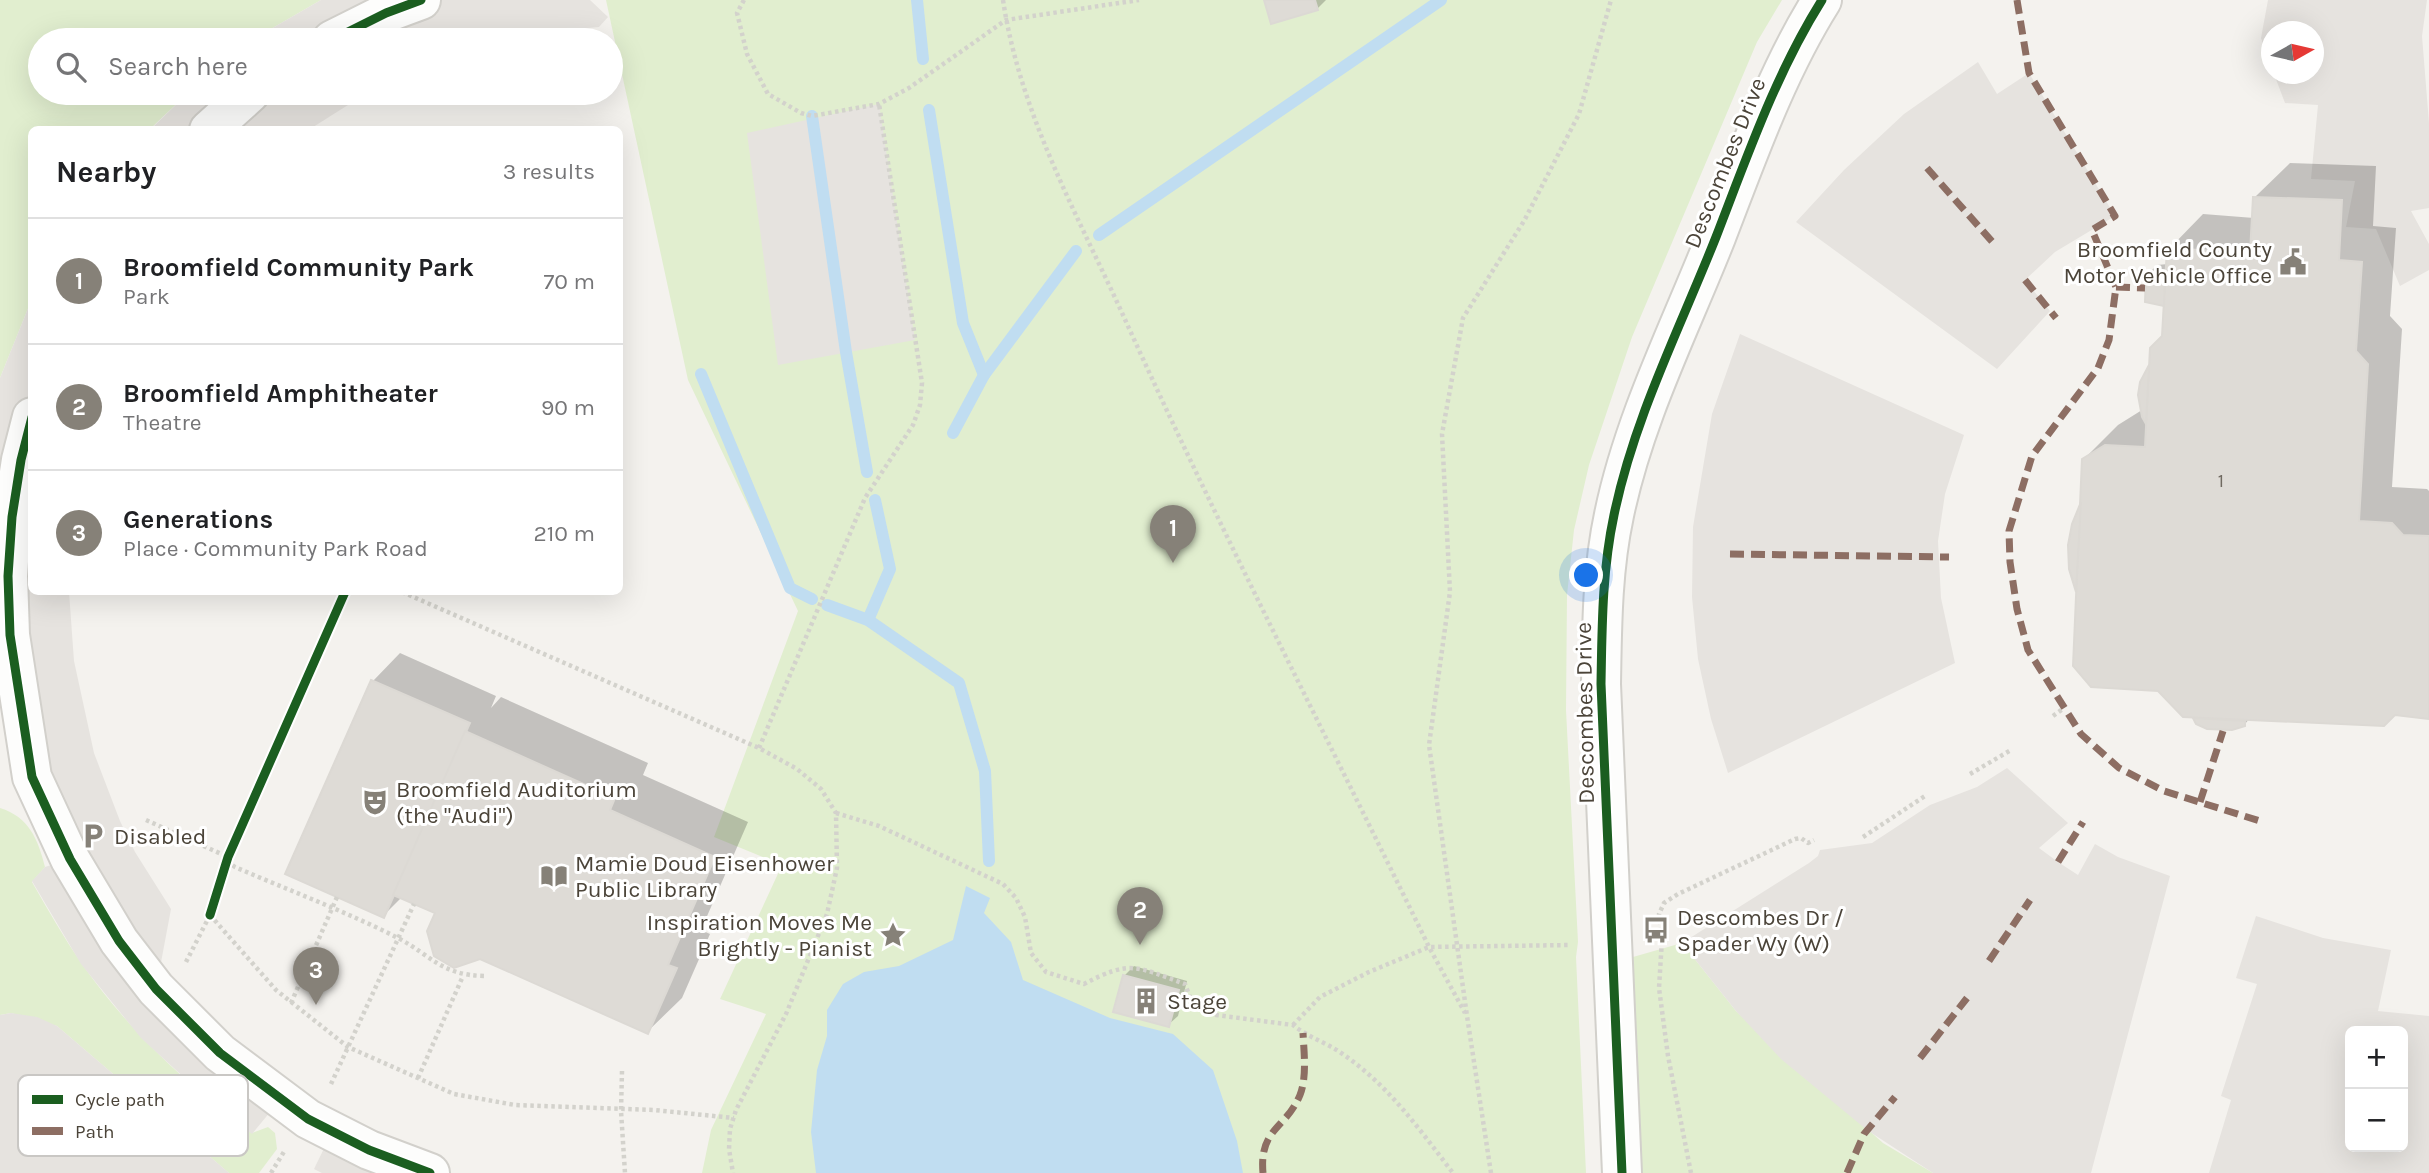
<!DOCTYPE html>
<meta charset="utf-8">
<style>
body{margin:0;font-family:Karla,sans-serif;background:#f2f2f2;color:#202124}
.controls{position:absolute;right:21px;bottom:21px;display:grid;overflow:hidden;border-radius:10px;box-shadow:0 7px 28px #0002}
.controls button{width:63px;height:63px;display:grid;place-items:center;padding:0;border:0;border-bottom:2px solid #e0e0e0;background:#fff;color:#202124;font:35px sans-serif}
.compass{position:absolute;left:2261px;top:21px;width:63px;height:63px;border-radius:50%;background:#fff;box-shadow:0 7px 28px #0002;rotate:82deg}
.you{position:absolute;left:1587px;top:576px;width:24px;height:24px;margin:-18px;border:5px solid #fff;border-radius:50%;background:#1a73e8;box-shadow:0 0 0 10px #1a73e833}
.badge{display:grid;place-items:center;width:46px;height:46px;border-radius:50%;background:#868178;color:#fff;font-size:23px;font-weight:700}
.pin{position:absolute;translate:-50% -58px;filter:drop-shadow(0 2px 4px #0008)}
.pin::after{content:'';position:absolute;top:37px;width:24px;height:21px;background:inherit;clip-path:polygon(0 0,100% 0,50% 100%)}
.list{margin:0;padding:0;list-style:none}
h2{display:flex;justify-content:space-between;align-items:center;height:91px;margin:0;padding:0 28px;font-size:30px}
h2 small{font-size:23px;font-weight:400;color:#757577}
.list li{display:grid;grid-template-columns:46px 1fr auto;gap:21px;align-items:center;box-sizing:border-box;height:126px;padding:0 28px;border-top:2px solid #e0e0e0}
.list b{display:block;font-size:26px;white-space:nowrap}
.list p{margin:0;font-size:23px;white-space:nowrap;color:#757577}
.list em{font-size:23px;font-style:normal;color:#757577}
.icon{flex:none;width:38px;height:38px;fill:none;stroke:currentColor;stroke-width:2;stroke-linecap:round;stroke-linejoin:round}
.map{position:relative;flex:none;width:2429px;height:1173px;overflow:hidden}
.search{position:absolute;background:#fff;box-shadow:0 7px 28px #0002;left:28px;top:28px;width:595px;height:77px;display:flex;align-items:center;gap:18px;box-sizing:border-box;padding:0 24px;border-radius:38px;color:#757577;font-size:26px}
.panel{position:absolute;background:#fff;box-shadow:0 7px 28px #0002;left:28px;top:126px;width:595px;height:469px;border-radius:10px}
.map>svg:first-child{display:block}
.green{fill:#e1eecf}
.parking{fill:#e6e3df;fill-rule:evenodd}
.water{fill:#c0ddf1}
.shadow{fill:#0003}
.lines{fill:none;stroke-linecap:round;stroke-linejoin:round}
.stream{stroke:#c0ddf1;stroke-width:12}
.building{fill:#dedbd6;stroke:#dcd9d4;stroke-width:2}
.minor-casing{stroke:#d2d0cb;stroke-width:42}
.path{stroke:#d3d2cc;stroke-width:4.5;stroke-dasharray:3.5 3.5;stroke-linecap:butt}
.minor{stroke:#fdfdfc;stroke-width:38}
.quiet{stroke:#8d6e63;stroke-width:7;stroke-dasharray:14 7;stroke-linecap:butt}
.cycleway-casing{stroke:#fff;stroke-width:13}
.cycleway{stroke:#1b5e20;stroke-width:9}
.labels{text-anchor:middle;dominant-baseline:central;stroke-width:6;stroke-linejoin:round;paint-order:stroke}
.number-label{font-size:19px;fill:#706a61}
.street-label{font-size:23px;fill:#4b4439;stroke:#fff}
.poi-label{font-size:23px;fill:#4b4439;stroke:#fff;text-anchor:start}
.key{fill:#fff;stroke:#c9c7c4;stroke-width:2}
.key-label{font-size:19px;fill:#4b4439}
</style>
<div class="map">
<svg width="2429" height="1173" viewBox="0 0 2429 1173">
<rect width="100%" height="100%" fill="#f4f2ee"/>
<g class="green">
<path d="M0,0H321L252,40H40V93H188L150,129L32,130L31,301L0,378Z"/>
<path d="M606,0H1782L1757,42L1632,337L1589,465L1574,530L1567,595L1566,710L1578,942L1576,957L1586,1173H702L711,1130L766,1014L720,999L782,865L714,837L798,611L688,380Z"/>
<path d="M0,808C29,817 38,839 45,867L32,882C48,910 64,938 82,964C129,1031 187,1085 252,1133L268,1127L275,1133L277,1149L259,1173H229L57,1026L11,1013L0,1015Z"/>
<path d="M1682,943L1736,1011L1883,1143L1933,1173H1622L1612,963Z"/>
</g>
<g class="parking">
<path d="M321,0H590L608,17L599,27L553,31L509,40H252Z"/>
<path d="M2268,0H2427L2422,36L2429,123V208L2411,211L2429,244V270L2400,286L2376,229L2346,227L2355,181L2311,179L2318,105L2285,103L2274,74H2314V32H2272L2271,67L2261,38Z"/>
<path d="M1978,62L1997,94L2029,73L2115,216L2055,252L2025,280L2050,311L1997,369L1796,222L1844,170L1904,114Z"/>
<path d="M188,93H367L310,129L150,130Z"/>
<path d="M879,104L915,340L778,365L747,133Z"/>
<path d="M31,301V417L10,563L31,551L32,592H69L74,661L94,753L120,821L135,852L171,909L156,989L280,1100L252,1134L214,1105L141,1038L81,964L32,881L45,867L70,859L0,695V378Z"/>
<path d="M1740,334L1964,435L1945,494L1938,541L1941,598L1955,663L1728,773L1711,719L1698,659L1692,597L1693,527L1712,414Z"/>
<path d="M2007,768L2068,823L2039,848L2058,862L2078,875L2095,844L2118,857L2170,876L2091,1173H1933L1867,1130L1781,1059L1736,1011L1682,943L1809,863L1818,856L1820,850L1872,843L1930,805L1977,787Z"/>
<path d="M2256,916L2323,938L2391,950L2378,1011L2429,1016V1173H2209L2231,1100L2221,1096L2257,984L2236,978ZM2350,1031H2403V1147H2350Z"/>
<path d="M11,1013L37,1017L57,1026L229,1173H0V1015Z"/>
<path d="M332,1132L430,1173H322L314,1169Z"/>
</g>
<path class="water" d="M966,886L990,898L984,913L1011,942L1023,980L1110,1018L1173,1034L1213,1070L1237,1141L1243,1173H816L811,1132L817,1070L827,1036V1010L843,984L864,972L899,966L953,940Z"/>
<g class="shadow">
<path d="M1266,0H1326L1317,9Z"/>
<path d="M2290,163L2376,166L2373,226L2396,228L2390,316L2402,329L2392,487L2427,489L2429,491V717L2395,713L2250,718L2245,724L2197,722L2195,718L2198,716L2078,589L2071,569L2081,505L2083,460L2118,425L2142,410L2141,382L2163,337L2165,305L2148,274L2157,265L2168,264L2169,249L2203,214L2254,218L2255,197Z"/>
<path d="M400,653L496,696L491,708L501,697L648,763L643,775L748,822L701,930L710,934L682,998L647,1032L480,958L437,913L402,897L383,916L288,873L373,681Z"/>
<path d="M1134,966L1187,981L1178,1016L1168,1025L1125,975Z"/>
</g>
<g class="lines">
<g class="stream">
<path d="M917,0L923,59"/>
<path d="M929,110L963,323L984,375"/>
<path d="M812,116L846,352L867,472"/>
<path d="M1099,235L1441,0"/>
<path d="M701,374L790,588L812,599"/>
<path d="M953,433L984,375L1076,251"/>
<path d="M827,605L868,620L959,683L985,771L989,861"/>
<path d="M868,620L890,569L875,500"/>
</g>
</g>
<g class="building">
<path d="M1264,0H1315L1318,10L1271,24Z"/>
<path d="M2253,197L2342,200L2339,260L2362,262L2356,351L2368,364L2359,521L2392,523L2403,535L2429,536V719L2395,715L2384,726L2183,717L2158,691L2091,687L2073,666L2082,459L2105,445L2145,447L2150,348L2162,336L2167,248L2250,253Z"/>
<path d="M2165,272L2164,306L2145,302L2146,274Z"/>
<path d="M2149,365L2146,424L2142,417L2138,395L2140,382Z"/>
<path d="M2081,502L2076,592L2069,569L2068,545L2072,524Z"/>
<path d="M371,680L470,723L384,918L285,874Z"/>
<path d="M2193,718L2245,721V726L2232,730L2207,729L2196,724Z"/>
<path d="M465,731L615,798L610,810L715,857L668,965L677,968L648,1034L480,959L454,968L434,956L427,931L435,913L393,895Z"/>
<path d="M1123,975L1179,990L1169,1027L1113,1012Z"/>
</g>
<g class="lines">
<g class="minor-casing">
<g id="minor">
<path d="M332,40L386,13L421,0"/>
<path d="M209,130L250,93"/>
<path d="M32,417L21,460L12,517L8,576L10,635L32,777L70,859L119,941L156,989L220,1053L308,1119L369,1150L430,1173"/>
<path d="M1622,1173L1601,684C1602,628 1602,571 1614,515C1634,418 1680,328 1716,237C1747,157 1776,73 1822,0"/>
</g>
</g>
<g class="path">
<path d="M744,0L737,13L747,54L768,94L801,113L812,116L879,104L909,88L1006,20L1139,0"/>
<path d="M1003,0C1020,113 1076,212 1123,315C1219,528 1327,737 1429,947L1465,1013"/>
<path d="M402,592L759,748L797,769L821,789L836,813L837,868L827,914L786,1014L736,1110L730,1129L729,1149L733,1173"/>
<path d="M2053,716L2064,708"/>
<path d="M759,748L865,498L913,425L920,405L922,383L879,104"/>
<path d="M1970,774L2011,750"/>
<path d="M836,813L879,826L1003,884L1016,898L1025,917L1031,953L1046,972L1084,984C1131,959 1137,967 1185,984L1193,1005L1216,1015L1293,1025C1309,1038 1328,1043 1344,1055C1389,1086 1420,1130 1453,1173"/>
<path d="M146,820L228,857"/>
<path d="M1863,837L1925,796"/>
<path d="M227,861L235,867C288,890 347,912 398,938C432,956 441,975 484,976"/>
<path d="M210,915L276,990L348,1047L454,1094L515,1105L654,1110L734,1118"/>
<path d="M186,962L210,915L228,857L345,592"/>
<path d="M291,1003L337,897"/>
<path d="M1293,1025L1320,997L1369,972L1429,947L1570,945"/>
<path d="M622,1071L621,1111L625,1173"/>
<path d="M418,1078L463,976"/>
<path d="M331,1084L414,904"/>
<path d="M271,1173L285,1150"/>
<path d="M1491,1173L1467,1016L1429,745L1450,592L1442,434L1463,318L1524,221L1579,114L1611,0"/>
<path d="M1691,1173L1668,1056L1659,988L1662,939L1659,914L1664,903L1678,894L1795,839L1801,838L1808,843L1814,840"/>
</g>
<use href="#minor" class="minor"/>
<g class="quiet">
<path d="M2017,0L2029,73L2115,216L2092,230L2116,287L2109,340L2098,368L2032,456L2009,531L2010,562L2017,609L2028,650L2081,734L2119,768L2164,791L2263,822"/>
<path d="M1927,168L1996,246"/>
<path d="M2025,280L2056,318"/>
<path d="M2116,287L2145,288"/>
<path d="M1730,554L1949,557"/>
<path d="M2200,802L2223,731"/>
<path d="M2058,862L2083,822"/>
<path d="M1989,961L2030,900"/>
<path d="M1920,1058L1967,998"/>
<path d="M1263,1173C1259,1128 1286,1129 1300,1095C1307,1077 1304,1053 1303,1033"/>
<path d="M1847,1173L1864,1134L1895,1097"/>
</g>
<g class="cycleway-casing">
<g id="cycleway">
<path d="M332,40L386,13L421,0"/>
<path d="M32,417L21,460L12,517L8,576L10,635L32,777L70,859L119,941L156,989L220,1053L308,1119L369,1150L430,1173"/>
<path d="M210,915L228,857L345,592"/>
<path d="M1622,1173L1601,684C1602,628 1602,571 1614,515C1634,418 1680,328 1716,237C1747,157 1776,73 1822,0"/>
</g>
</g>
<use href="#cycleway" class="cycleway"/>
</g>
<defs>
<g id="civic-bare" transform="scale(2.1)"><path d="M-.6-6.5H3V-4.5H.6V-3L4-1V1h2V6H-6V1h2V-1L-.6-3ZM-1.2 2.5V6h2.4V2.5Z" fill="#868178" stroke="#fff" stroke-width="2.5" paint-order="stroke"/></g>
<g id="theatre-bare" transform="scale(2.1)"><path d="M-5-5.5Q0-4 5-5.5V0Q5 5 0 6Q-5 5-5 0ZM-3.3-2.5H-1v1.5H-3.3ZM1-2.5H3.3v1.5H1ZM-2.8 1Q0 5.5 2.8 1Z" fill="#868178" stroke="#fff" stroke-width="2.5" paint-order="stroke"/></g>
<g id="parking-bare" transform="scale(2.1)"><path d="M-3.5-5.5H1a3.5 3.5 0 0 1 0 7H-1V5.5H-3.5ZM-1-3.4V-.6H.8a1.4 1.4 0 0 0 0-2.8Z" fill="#868178" stroke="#fff" stroke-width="2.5" paint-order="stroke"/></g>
<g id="library-bare" transform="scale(2.1)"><path d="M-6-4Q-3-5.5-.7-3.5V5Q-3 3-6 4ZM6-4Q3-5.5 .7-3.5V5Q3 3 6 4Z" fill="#868178" stroke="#fff" stroke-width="2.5" paint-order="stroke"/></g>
<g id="bus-bare" transform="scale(2.1)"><path d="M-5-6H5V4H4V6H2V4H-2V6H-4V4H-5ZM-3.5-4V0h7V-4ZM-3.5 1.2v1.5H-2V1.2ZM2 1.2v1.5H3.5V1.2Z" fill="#868178" stroke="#fff" stroke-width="2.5" paint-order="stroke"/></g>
<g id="sight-bare" transform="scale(2.1)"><path d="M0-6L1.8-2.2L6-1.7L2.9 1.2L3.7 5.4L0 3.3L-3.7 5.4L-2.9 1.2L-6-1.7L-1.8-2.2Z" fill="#868178" stroke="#fff" stroke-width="2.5" paint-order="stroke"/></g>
<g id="building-bare" transform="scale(2.1)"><path d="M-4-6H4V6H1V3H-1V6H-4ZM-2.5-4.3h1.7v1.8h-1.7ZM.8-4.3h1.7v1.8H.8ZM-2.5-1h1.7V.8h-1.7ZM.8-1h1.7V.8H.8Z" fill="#868178" stroke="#fff" stroke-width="2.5" paint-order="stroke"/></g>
</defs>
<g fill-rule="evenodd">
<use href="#civic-bare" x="2293" y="262"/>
<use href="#theatre-bare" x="375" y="802"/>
<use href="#parking-bare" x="93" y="836"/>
<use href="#library-bare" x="554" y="876"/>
<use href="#bus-bare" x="1656" y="930"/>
<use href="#sight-bare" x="893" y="935"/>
<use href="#building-bare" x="1146" y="1001"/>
</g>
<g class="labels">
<g class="number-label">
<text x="2221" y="481">1</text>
</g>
<g class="street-label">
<text transform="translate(1725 163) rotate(-68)">Descombes Drive</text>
<text transform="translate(1585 713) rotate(-91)">Descombes Drive</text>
</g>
<g class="poi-label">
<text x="2272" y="249" text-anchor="end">Broomfield County<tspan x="2272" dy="26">Motor Vehicle Office</tspan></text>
<text x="396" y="789">Broomfield Auditorium<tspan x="396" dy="26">(the "Audi")</tspan></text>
<text x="114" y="836">Disabled</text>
<text x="575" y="863">Mamie Doud Eisenhower<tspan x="575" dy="26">Public Library</tspan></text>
<text x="1677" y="917">Descombes Dr /<tspan x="1677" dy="26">Spader Wy (W)</tspan></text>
<text x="872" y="922" text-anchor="end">Inspiration Moves Me<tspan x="872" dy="26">Brightly - Pianist</tspan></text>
<text x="1167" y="1001">Stage</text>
</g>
</g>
<rect x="18" y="1075" width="230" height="81" rx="10" class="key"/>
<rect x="32" y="1095" width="31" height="9" fill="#1b5e20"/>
<rect x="32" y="1127" width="31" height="8" fill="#8d6e63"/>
<g class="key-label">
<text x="75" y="1106">Cycle path</text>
<text x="75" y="1138">Path</text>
</g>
</svg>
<div class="controls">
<button>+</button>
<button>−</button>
</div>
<svg class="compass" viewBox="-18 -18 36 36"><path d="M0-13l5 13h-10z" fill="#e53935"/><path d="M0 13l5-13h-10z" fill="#757577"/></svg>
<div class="you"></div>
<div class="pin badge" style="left:1173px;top:563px">1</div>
<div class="pin badge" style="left:1140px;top:945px">2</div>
<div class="pin badge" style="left:316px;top:1005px">3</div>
<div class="search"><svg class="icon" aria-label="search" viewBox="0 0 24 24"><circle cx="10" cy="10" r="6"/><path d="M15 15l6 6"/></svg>Search here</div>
<section class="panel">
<h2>Nearby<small>3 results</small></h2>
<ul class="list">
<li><span class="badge">1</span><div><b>Broomfield Community Park</b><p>Park</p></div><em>70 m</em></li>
<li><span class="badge">2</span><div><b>Broomfield Amphitheater</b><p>Theatre</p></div><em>90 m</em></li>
<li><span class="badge">3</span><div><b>Generations</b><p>Place · Community Park Road</p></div><em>210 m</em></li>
</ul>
</section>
</div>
